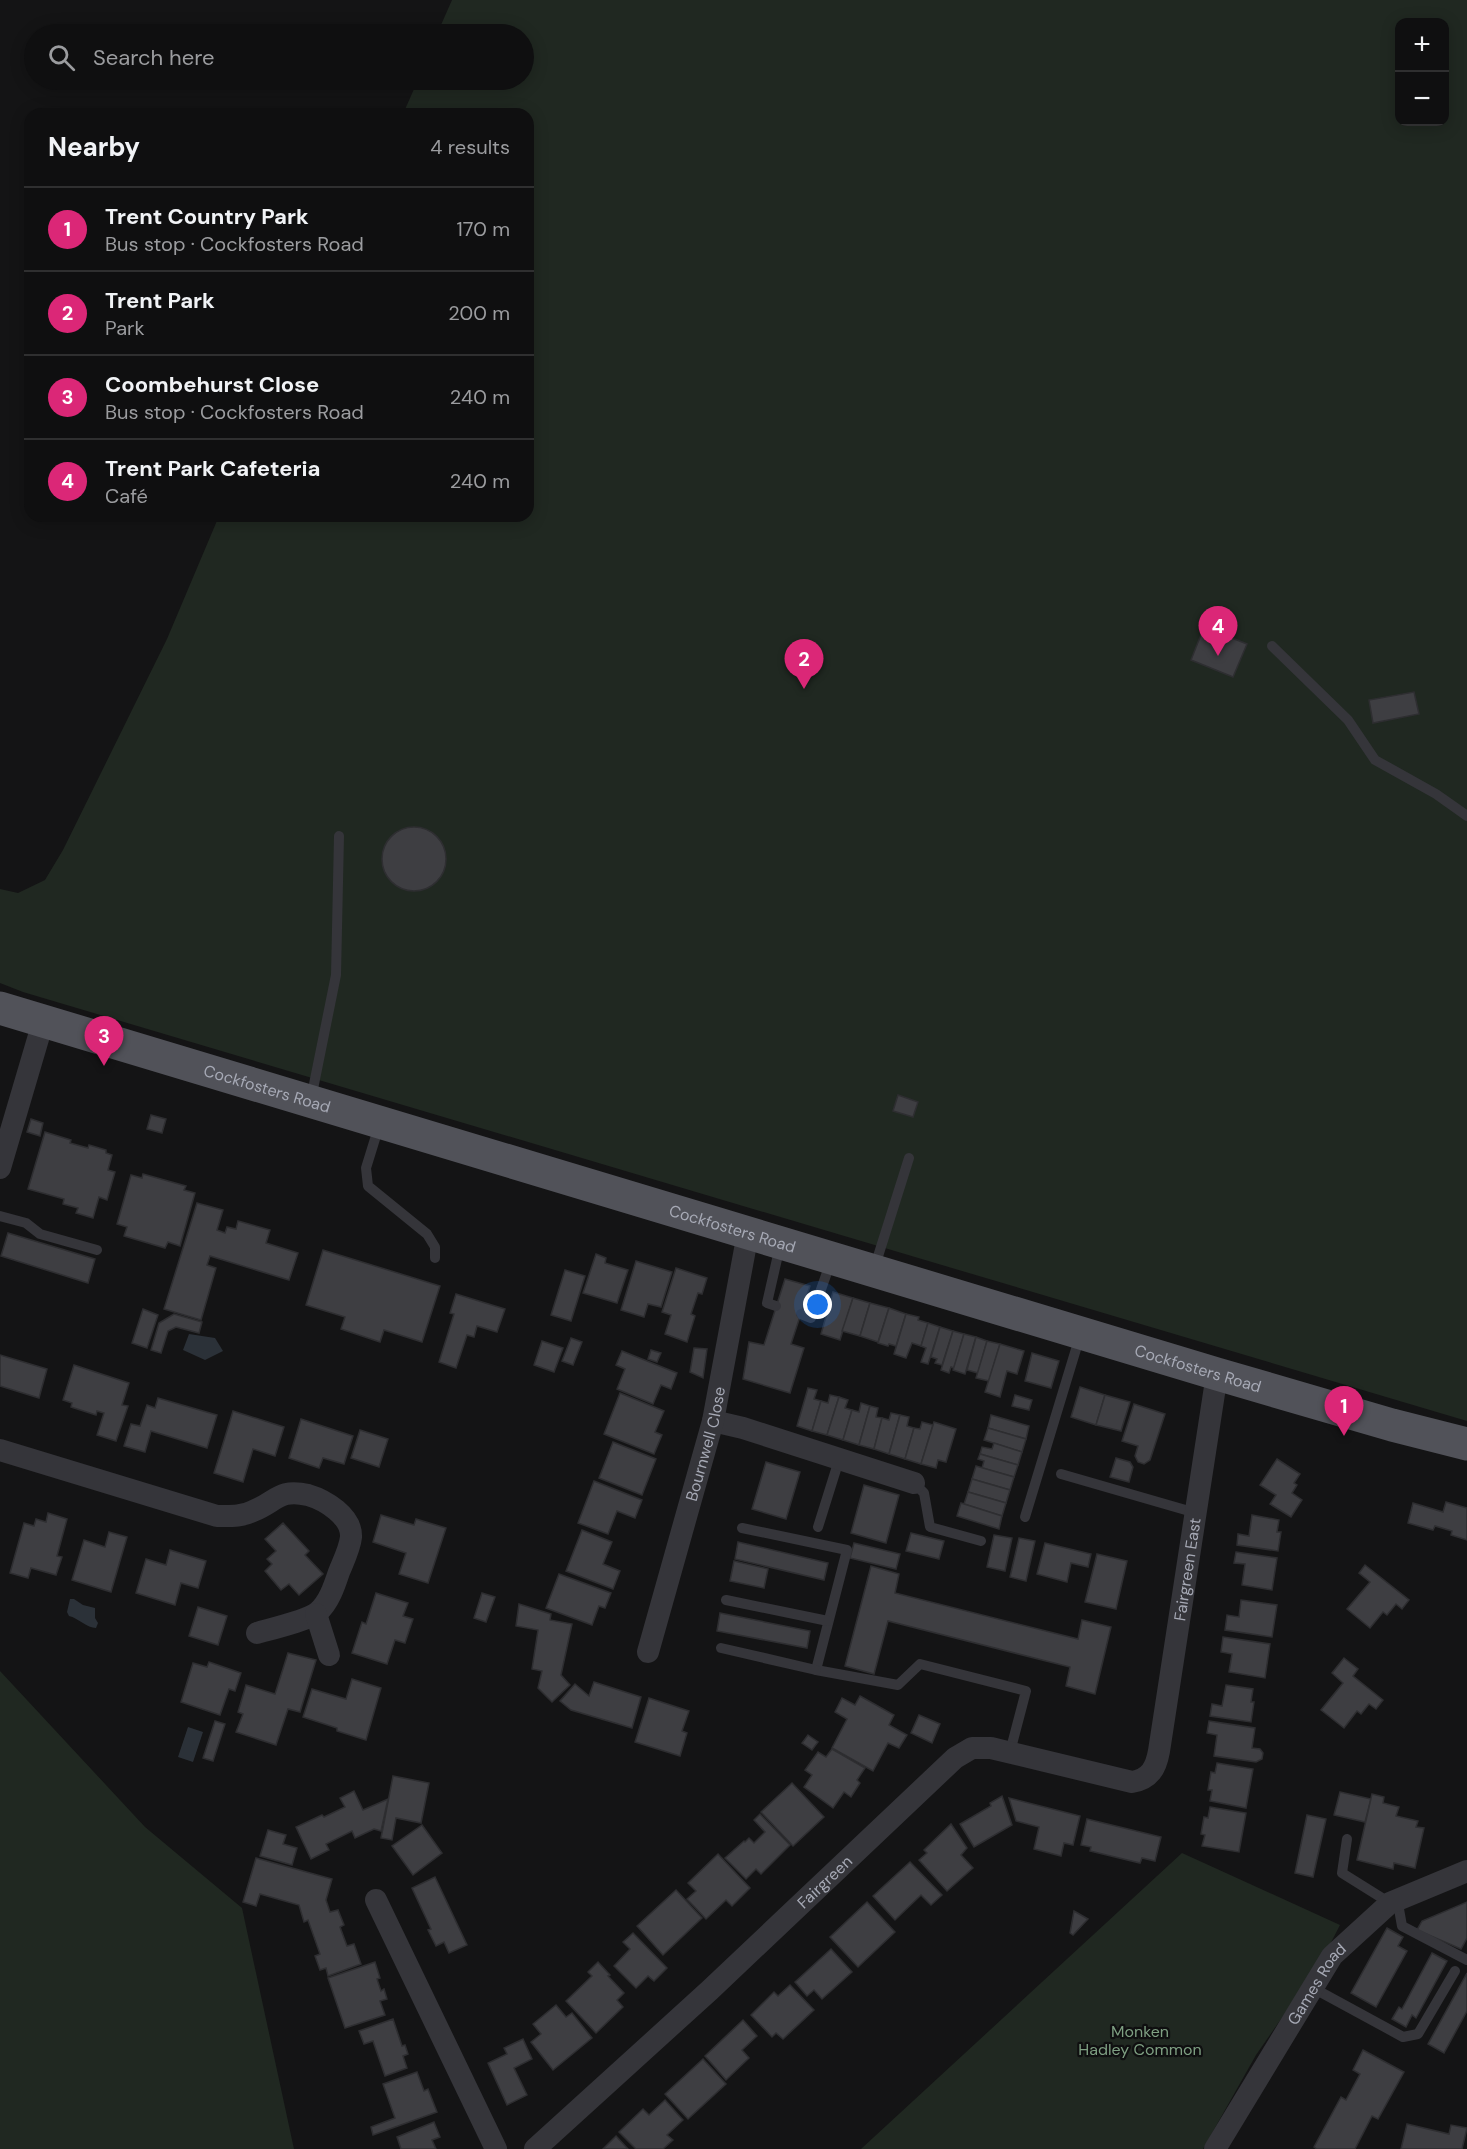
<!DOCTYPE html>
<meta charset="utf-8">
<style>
body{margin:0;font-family:"DM Sans",sans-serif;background:#181819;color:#f1f3f6}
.controls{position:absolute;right:18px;top:18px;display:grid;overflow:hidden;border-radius:12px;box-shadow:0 3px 15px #0003}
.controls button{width:54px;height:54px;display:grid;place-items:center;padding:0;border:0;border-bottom:2px solid #2f2f30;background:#0f0f10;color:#f1f3f6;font:30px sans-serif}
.you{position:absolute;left:818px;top:1305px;width:21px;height:21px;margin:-15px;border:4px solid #fff;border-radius:50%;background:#1a73e8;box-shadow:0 0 0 9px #1a73e833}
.badge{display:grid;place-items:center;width:39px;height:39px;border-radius:50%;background:#db2777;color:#fff;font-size:20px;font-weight:700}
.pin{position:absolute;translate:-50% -50px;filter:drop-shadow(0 2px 3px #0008)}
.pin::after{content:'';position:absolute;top:32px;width:21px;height:18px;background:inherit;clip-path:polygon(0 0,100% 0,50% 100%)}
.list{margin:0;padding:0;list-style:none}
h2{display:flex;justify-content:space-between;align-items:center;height:78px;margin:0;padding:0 24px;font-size:26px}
h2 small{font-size:20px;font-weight:400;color:#9b9c9f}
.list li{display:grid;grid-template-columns:39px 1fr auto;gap:18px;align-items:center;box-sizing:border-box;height:84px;padding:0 24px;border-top:2px solid #2f2f30}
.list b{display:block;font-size:22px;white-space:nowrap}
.list p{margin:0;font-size:20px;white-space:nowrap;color:#9b9c9f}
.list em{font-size:20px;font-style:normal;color:#9b9c9f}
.icon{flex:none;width:33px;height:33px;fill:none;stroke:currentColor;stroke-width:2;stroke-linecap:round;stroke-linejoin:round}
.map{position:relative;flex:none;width:1467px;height:2149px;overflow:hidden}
.search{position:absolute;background:#0f0f10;box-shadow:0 3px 15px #0003;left:24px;top:24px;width:510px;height:66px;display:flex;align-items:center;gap:15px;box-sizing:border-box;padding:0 21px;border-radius:33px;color:#9b9c9f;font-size:22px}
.panel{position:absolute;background:#0f0f10;box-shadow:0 3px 15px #0003;left:24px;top:108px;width:510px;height:414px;border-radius:18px}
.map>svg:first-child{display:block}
.green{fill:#202821;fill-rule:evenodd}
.water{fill:#2b3138}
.building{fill:#3e3e42;stroke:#2e2e31;stroke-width:1.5}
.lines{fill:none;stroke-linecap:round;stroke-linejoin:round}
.service{stroke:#35353a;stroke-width:10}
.minor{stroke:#35353a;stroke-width:22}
.primary{stroke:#515259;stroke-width:33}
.labels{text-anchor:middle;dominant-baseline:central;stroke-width:4.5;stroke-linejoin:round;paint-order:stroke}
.street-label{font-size:16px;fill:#a6a9b5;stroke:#0f0f10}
.park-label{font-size:16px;fill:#7e9f82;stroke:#0f0f10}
</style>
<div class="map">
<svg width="1467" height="2149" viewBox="0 0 1467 2149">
<rect width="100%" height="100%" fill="#141415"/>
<g class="green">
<path d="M452,0H1467V1421L23,992L0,983V889L18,893L45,880L63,850L167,639L219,516H528V114H403L418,80H524V34H437ZM1400,22H1444V122H1400Z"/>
<path d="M0,1671L145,1827L242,1908L294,2149H0Z"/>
<path d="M1182,1853L1340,1925L1322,1960L1256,2055L1203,2149H861Z"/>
</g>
<g class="water">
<path d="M189,1334L215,1338L223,1351L205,1360L183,1350Z"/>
<path d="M70,1599H74L83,1605L95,1608V1618L98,1623L96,1628C87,1628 78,1618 69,1616L67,1612Z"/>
<path d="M188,1727L203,1732L193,1762L178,1757Z"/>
</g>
<g class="building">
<path d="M1204,627L1247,644L1233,677L1191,660Z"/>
<path d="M1414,692L1419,714L1373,723L1369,700Z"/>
<circle cx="414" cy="859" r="32"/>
<path d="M898,1095L918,1102L913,1117L893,1111Z"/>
<path d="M151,1115L166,1119L162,1133L147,1129Z"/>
<path d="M31,1119L43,1123L40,1136L27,1132Z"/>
<path d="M45,1132L71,1140L70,1143L88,1148L89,1145L106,1150V1153L112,1155L108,1170L115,1172L107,1200L99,1197L93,1218L76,1213L78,1208L63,1204L64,1199L28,1189Z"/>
<path d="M143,1174L186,1186L184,1190L195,1193L180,1246L168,1242L165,1248L124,1236L127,1227L117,1224L131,1175L142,1178Z"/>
<path d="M197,1203L223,1210L217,1230L225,1233L227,1227L236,1229L238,1221L270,1230L266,1243L298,1253L289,1280L210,1256L207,1265L216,1268L201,1320L164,1309Z"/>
<path d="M8,1233L95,1259L88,1283L1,1256Z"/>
<path d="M323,1250L440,1286L422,1342L384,1330L380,1342L341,1329L345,1317L306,1305Z"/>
<path d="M596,1254L606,1258L605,1263L628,1270L617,1303L583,1293Z"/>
<path d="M636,1261L672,1272L661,1307L648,1304L644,1317L621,1310Z"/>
<path d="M676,1268L707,1278L702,1294L698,1293L691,1314L695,1316L687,1342L665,1334L671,1315L662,1312Z"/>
<path d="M565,1270L585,1276L571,1321L551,1315Z"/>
<path d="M785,1279L810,1286L791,1344L804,1348L790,1393L743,1379L749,1342L764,1345Z"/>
<path d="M833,1292L853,1298L840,1340L821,1334Z"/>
<path d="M456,1294L505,1309L497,1332L477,1326L474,1337L467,1335L456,1368L439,1362L454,1314L450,1313Z"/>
<path d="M853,1298L870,1303L860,1336L842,1331Z"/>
<path d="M870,1303L889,1308L878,1342L860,1336Z"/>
<path d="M889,1308L906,1314L896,1346L889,1344L888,1346L878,1343Z"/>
<path d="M143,1309L158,1315L147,1348L132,1343Z"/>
<path d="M174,1314L202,1322L199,1333L176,1327L168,1331L161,1353L151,1350L159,1323Z"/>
<path d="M906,1314L919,1317L918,1320L928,1323L921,1346L912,1343L906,1358L894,1354Z"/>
<path d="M928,1323L940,1327L928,1364L921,1362L926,1348L921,1346Z"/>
<path d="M940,1327L953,1331L942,1365L935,1363L937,1359L931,1357Z"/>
<path d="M953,1331L964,1334L954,1368L951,1367L949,1373L941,1370Z"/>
<path d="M964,1334L976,1337L965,1374L953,1370Z"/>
<path d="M976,1337L987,1341L978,1373L967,1370Z"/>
<path d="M571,1338L582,1342L573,1365L562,1361Z"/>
<path d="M542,1341L563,1348L554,1372L534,1365Z"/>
<path d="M987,1341L1000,1344L989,1381L976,1378Z"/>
<path d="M1000,1344L1024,1351L1017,1374L1007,1371L1000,1397L985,1392Z"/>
<path d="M694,1348L707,1349L703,1378L690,1372Z"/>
<path d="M651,1350L661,1353L657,1362L648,1359Z"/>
<path d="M622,1351L677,1373L671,1389L661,1385L653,1404L617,1389L625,1369L616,1365Z"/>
<path d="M1032,1353L1059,1361L1051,1388L1025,1381Z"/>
<path d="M0,1355L47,1369L39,1398L0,1386Z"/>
<path d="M74,1365L129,1383L122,1405L128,1406L116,1441L97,1435L104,1413L97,1411L96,1415L71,1407L72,1403L63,1400Z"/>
<path d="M1080,1387L1105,1395L1096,1425L1071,1417Z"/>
<path d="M808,1388L817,1390L814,1399L821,1401L812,1431L797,1426Z"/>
<path d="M620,1393L664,1411L655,1432L662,1435L654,1454L604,1434Z"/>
<path d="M830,1395L839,1397L827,1435L812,1431L821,1401L828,1403Z"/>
<path d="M1015,1395L1032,1400L1029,1410L1012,1406Z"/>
<path d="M1105,1395L1130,1402L1121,1431L1096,1425Z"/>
<path d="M839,1397L848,1400L845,1408L852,1410L843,1440L827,1435Z"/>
<path d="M158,1398L217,1415L207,1448L151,1431L145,1452L124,1446L131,1424L140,1426L147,1405L155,1408Z"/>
<path d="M861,1403L870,1406L859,1445L843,1440L852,1410L859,1412Z"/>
<path d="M1134,1404L1165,1414L1150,1460L1144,1464L1138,1462L1135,1456L1138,1446L1122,1441Z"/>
<path d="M870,1406L878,1408L876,1417L882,1418L874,1449L859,1445Z"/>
<path d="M233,1411L284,1427L275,1456L253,1449L243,1482L214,1473Z"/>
<path d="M891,1413L900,1415L889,1454L874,1449L882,1418L889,1420Z"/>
<path d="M900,1415L909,1417L907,1426L914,1428L905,1459L889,1454Z"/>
<path d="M991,1415L1029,1426L1026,1439L988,1428Z"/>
<path d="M301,1419L353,1436L344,1464L323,1458L319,1468L289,1458Z"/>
<path d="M922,1422L933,1425L921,1464L905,1459L914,1428L920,1429Z"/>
<path d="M934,1422L956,1429L946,1462L938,1460L936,1468L921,1464Z"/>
<path d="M988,1428L1026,1439L1022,1452L984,1440Z"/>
<path d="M360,1430L388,1439L379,1467L351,1458Z"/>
<path d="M613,1442L656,1459L642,1495L599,1478Z"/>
<path d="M994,1443L1022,1452L1018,1465L980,1454L982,1447L992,1449Z"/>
<path d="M980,1454L1018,1465L1014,1477L982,1468L984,1461L978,1459Z"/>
<path d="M1116,1458L1130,1462L1133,1467L1129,1482L1110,1477Z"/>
<path d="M1277,1459L1300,1474L1294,1483L1297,1485L1292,1493L1302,1500L1291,1517L1270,1504L1276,1495L1260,1485Z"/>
<path d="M766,1462L800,1472L786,1519L752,1509Z"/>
<path d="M976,1466L1014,1477L1010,1490L972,1479Z"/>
<path d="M972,1479L1010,1490L1006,1503L968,1492Z"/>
<path d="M594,1481L642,1500L635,1518L617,1511L608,1534L578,1523Z"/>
<path d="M864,1485L899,1495L886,1543L851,1533Z"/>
<path d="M968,1492L1006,1503L1002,1516L964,1504Z"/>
<path d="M1446,1502L1467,1508V1540L1451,1535L1452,1531L1435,1526L1433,1530L1408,1523L1413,1503L1443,1512Z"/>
<path d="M961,1503L1002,1516L999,1529L957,1516Z"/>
<path d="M48,1513L67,1519L57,1556L62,1557L56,1575L31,1568L28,1578L10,1573L24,1523L34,1526L36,1519L46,1522Z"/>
<path d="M381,1515L414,1525L416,1519L446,1528L428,1583L399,1574L406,1553L373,1542Z"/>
<path d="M1252,1515L1279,1520L1277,1532H1281L1278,1551L1237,1545L1238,1534L1249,1536Z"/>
<path d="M283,1523L309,1551L305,1555L323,1574L299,1595L289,1584L281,1590L265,1571L272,1564L267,1559L276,1551L265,1539Z"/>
<path d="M582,1530L612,1542L603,1564L620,1571L613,1589L566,1571Z"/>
<path d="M109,1532L127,1537L111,1592L72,1580L84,1540L105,1547Z"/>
<path d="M911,1533L944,1541L939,1559L906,1551Z"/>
<path d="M994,1535L1012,1538L1005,1571L987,1567Z"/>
<path d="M1019,1538L1035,1541L1026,1581L1010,1577Z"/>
<path d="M738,1542L828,1563L824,1580L735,1559Z"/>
<path d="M854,1543L900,1554L896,1569L850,1558Z"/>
<path d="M1045,1543L1091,1554L1088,1567L1071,1563L1067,1582L1037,1574Z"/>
<path d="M170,1550L206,1561L198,1588L181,1583L175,1605L136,1593L146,1559L166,1565Z"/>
<path d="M1236,1552L1277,1558L1272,1590L1242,1585L1245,1564L1234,1563Z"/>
<path d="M1097,1554L1127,1561L1116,1609L1085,1602Z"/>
<path d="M734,1561L768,1569L764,1588L730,1581Z"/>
<path d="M1365,1565L1409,1600L1402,1609L1396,1604L1387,1615L1383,1612L1370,1628L1347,1609L1370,1582L1359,1573Z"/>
<path d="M871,1566L899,1574L895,1593L1078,1639L1082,1620L1111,1627L1095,1694L1066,1686L1070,1667L888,1621L874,1674L845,1666Z"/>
<path d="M559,1574L611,1593L605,1608L599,1606L592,1625L546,1608Z"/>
<path d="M376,1593L408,1603L403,1616L413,1619L405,1643L395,1640L387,1664L352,1653L362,1622L366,1624Z"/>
<path d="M482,1593L495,1597L486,1622L474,1618Z"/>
<path d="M1241,1600L1277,1605L1272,1637L1225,1630L1227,1615L1239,1617Z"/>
<path d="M519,1604L551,1614L550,1620L572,1624L561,1675L570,1685L552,1702L538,1688L542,1671L532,1669L538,1630L516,1626Z"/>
<path d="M198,1607L227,1616L218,1645L189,1636Z"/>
<path d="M720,1613L810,1631L807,1648L717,1631Z"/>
<path d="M1223,1637L1270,1644L1265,1678L1229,1672L1232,1654L1221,1652Z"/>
<path d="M288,1653L316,1660L300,1712L288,1709L276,1745L236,1732L243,1714L238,1712L246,1685L275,1694Z"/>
<path d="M1344,1658L1358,1669L1353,1676L1383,1700L1376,1709L1369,1704L1361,1714L1357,1711L1344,1728L1321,1710L1343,1683L1332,1673Z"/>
<path d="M209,1662L241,1673L235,1691L229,1689L220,1715L181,1702L193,1663L207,1667Z"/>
<path d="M352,1679L381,1688L366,1740L337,1731V1728L303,1717L312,1689L346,1699Z"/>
<path d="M594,1682L641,1697L632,1728L571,1710L560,1701L575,1684L589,1696Z"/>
<path d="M1226,1685L1253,1689L1251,1702H1254L1251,1722L1210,1716L1212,1704L1222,1706Z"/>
<path d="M860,1696L894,1715L889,1725L907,1735L899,1748L888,1743L873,1771L832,1748L847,1719L835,1712L842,1698L855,1705Z"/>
<path d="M649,1698L689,1711L682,1731L687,1733L680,1756L635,1742Z"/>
<path d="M919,1715L940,1724L932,1743L911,1733Z"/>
<path d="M215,1721L225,1724L213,1761L203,1758Z"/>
<path d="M1209,1721L1255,1728L1252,1748L1260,1749L1263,1753L1262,1759L1256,1762L1214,1756L1217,1735L1207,1733Z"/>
<path d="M808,1735L818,1742L812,1750L802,1743Z"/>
<path d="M832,1749L865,1768L857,1780L860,1783L851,1797L844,1792L833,1808L804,1787L812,1775L805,1770L818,1752L826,1757Z"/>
<path d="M1217,1763L1253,1769L1246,1808L1210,1801L1212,1790H1208L1211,1772L1215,1773Z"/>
<path d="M393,1776L429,1783L421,1823L396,1818L392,1840L381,1838Z"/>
<path d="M792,1783L824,1817L793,1846L761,1812Z"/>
<path d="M354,1791L363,1810L388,1799L381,1831L374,1829L355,1838L352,1831L326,1844L329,1850L311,1859L296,1827L322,1815L324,1817L345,1807L340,1798Z"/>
<path d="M1340,1792L1371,1799L1365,1822L1334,1815Z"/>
<path d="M1372,1794L1384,1797L1383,1803L1399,1807L1396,1816L1418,1821L1416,1827L1424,1828L1415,1868L1394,1863L1393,1869L1357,1860Z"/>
<path d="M1002,1796L1012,1825L974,1847L960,1824L991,1806L990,1803Z"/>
<path d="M1009,1798L1080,1816L1073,1845L1064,1843L1061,1856L1034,1849L1039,1827L1016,1821Z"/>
<path d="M1210,1807L1246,1813L1239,1852L1202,1846L1205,1835L1201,1834L1204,1817L1208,1818Z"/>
<path d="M760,1814L790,1845L761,1874L756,1869L746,1879L725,1858L744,1841L745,1842L749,1838L754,1843L765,1832L754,1820Z"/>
<path d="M1307,1815L1326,1819L1313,1877L1295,1873Z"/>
<path d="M1087,1819L1161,1837L1155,1861L1142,1858L1140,1863L1090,1851L1091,1847L1081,1845Z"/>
<path d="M951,1824L967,1848L961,1855L973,1868L947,1891L919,1860L927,1853L924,1850Z"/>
<path d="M422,1825L442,1853L413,1875L392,1846Z"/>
<path d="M268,1830L286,1835L283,1844L297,1848L292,1865L260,1856Z"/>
<path d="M718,1854L750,1888L732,1906L726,1900L706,1919L687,1899L696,1891L688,1883Z"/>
<path d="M256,1858L332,1879L326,1900L330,1912L338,1910L344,1925L340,1927L347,1946L354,1944L361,1964L328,1976L326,1968L320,1970L315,1956L320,1954L308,1920L304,1922L299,1905L260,1894L256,1906L243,1902Z"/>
<path d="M910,1862L942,1895L931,1905L921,1895L895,1920L873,1896Z"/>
<path d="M435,1877L467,1945L449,1953L444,1942L436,1946L428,1930L431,1929L412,1888Z"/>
<path d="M676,1890L702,1918L663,1955L637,1926Z"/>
<path d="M867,1902L895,1932L858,1967L830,1937Z"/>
<path d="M1467,1902V1938L1461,1949L1417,1930L1422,1921Z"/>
<path d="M1074,1911L1088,1919L1073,1935L1070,1933Z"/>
<path d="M1387,1928L1403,1937L1398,1946L1407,1951L1376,2007L1351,1993Z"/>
<path d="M633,1933L667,1968L654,1981L648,1976L636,1988L614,1966L630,1949L623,1942Z"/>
<path d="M831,1949L852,1972L822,1999L814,1990L807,1996L795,1982Z"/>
<path d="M1432,1953L1447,1961L1416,2018L1412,2015L1406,2027L1392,2019L1399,2007L1402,2009Z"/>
<path d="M375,1962L380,1978L377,1979L381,1991L384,1989L387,1999L380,2001L385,2015L345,2028L328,1978Z"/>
<path d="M598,1962L610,1975L608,1976L624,1993L617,2000L623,2007L596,2033L566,2001L592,1976L588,1972Z"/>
<path d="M1467,1973V2011L1444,2053L1428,2044Z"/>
<path d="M790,1985L814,2010L783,2039L776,2033L772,2037L751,2015L774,1992L778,1996Z"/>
<path d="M556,2005L566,2017L572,2013L592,2038L553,2070L531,2042L541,2034L533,2024Z"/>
<path d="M393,2019L402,2046L405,2045L408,2054L403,2056L407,2068L385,2076L373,2041L364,2044L359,2031Z"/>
<path d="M743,2020L757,2036L742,2050L749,2058L726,2080L705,2056Z"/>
<path d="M523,2039L532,2059L514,2068L527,2095L507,2105L488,2063L507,2054L504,2048Z"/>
<path d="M1363,2050L1404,2072L1378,2119L1372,2116L1355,2149H1317L1314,2147L1341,2097L1346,2100L1360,2074L1353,2070Z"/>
<path d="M703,2059L726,2084L688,2119L665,2094Z"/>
<path d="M417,2072L424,2091L428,2089L437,2112L373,2135L371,2127L395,2118L383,2084Z"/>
<path d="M665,2100L683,2120L667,2135L673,2140L663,2149H636L619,2132L643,2109L649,2115Z"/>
<path d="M434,2122L440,2137L432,2140L436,2149H401L397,2137Z"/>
<path d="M1407,2124L1449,2134L1451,2125L1467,2128L1462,2149H1401Z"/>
<path d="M616,2136L628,2149H603Z"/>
</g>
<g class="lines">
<g class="service">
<path d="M1272,646L1348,720L1375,760L1436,794L1467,816"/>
<path d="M311,1099L336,975L339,836"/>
<path d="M379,1126L366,1168L368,1186L427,1234L435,1247V1258"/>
<path d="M0,1216L26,1223L40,1234L97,1250"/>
<path d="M874,1269L909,1158"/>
<path d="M776,1306L767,1303L780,1246"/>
<path d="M801,1314L811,1318L831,1261"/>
<path d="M1061,1474L1196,1513"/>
<path d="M914,1483L924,1493L930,1527L981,1541"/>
<path d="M1025,1517L1080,1336"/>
<path d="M818,1527L839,1460"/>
<path d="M742,1528L847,1550L816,1670L898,1685L920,1664L1026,1691L1010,1752"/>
<path d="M726,1600L828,1621"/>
<path d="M721,1648L816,1670"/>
<path d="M1347,1839L1342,1873L1390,1903"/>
<path d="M1397,1898L1402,1926L1467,1960"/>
<path d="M1313,1988L1403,2037L1418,2034L1455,1971"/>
</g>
<g class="minor">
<path d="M0,1168L43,1022"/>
<path d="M713,1421L743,1428L914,1483"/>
<path d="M0,1450L217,1516C230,1516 241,1517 253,1511C276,1502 279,1488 308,1495C325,1500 352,1516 351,1537C350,1548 343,1562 339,1572C334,1587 329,1602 318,1612C309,1620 271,1629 257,1633"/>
<path d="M316,1614L329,1655"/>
<path id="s1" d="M648,1652L713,1421L748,1233"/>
<path d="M376,1900L496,2149"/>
<path id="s2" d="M535,2149L710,1990L955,1758L972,1748H991L1132,1782C1150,1779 1156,1768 1159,1751L1217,1374"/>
<path id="s3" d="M1215,2149L1332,1956L1390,1903L1467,1871"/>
</g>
<path class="primary" id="s4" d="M0,1008L1217,1374L1392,1425L1467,1444"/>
</g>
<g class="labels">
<g class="street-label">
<text stroke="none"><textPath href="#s4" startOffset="279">Cockfosters Road</textPath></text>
<text stroke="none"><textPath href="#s4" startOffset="765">Cockfosters Road</textPath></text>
<text stroke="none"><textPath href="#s4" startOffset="1251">Cockfosters Road</textPath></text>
<text stroke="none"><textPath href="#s1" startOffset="216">Bournwell Close</textPath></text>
<text stroke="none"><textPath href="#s2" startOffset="986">Fairgreen East</textPath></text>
<text stroke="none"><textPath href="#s2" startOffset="394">Fairgreen</textPath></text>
<text stroke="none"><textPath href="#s3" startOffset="194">Games Road</textPath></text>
</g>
<g class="park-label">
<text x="1140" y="2031">Monken<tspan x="1140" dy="18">Hadley Common</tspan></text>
</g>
</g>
</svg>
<div class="controls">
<button>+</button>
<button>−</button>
</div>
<div class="you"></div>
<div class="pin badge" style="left:1344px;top:1436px">1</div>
<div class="pin badge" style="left:804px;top:689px">2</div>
<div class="pin badge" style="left:104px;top:1066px">3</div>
<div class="pin badge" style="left:1218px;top:656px">4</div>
<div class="search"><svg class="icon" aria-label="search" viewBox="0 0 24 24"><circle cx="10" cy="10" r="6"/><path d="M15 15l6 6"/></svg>Search here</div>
<section class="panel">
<h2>Nearby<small>4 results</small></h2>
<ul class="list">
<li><span class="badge">1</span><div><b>Trent Country Park</b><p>Bus stop · Cockfosters Road</p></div><em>170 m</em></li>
<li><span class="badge">2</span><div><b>Trent Park</b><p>Park</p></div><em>200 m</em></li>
<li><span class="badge">3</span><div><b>Coombehurst Close</b><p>Bus stop · Cockfosters Road</p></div><em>240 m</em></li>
<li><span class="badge">4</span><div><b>Trent Park Cafeteria</b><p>Café</p></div><em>240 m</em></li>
</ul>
</section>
</div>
